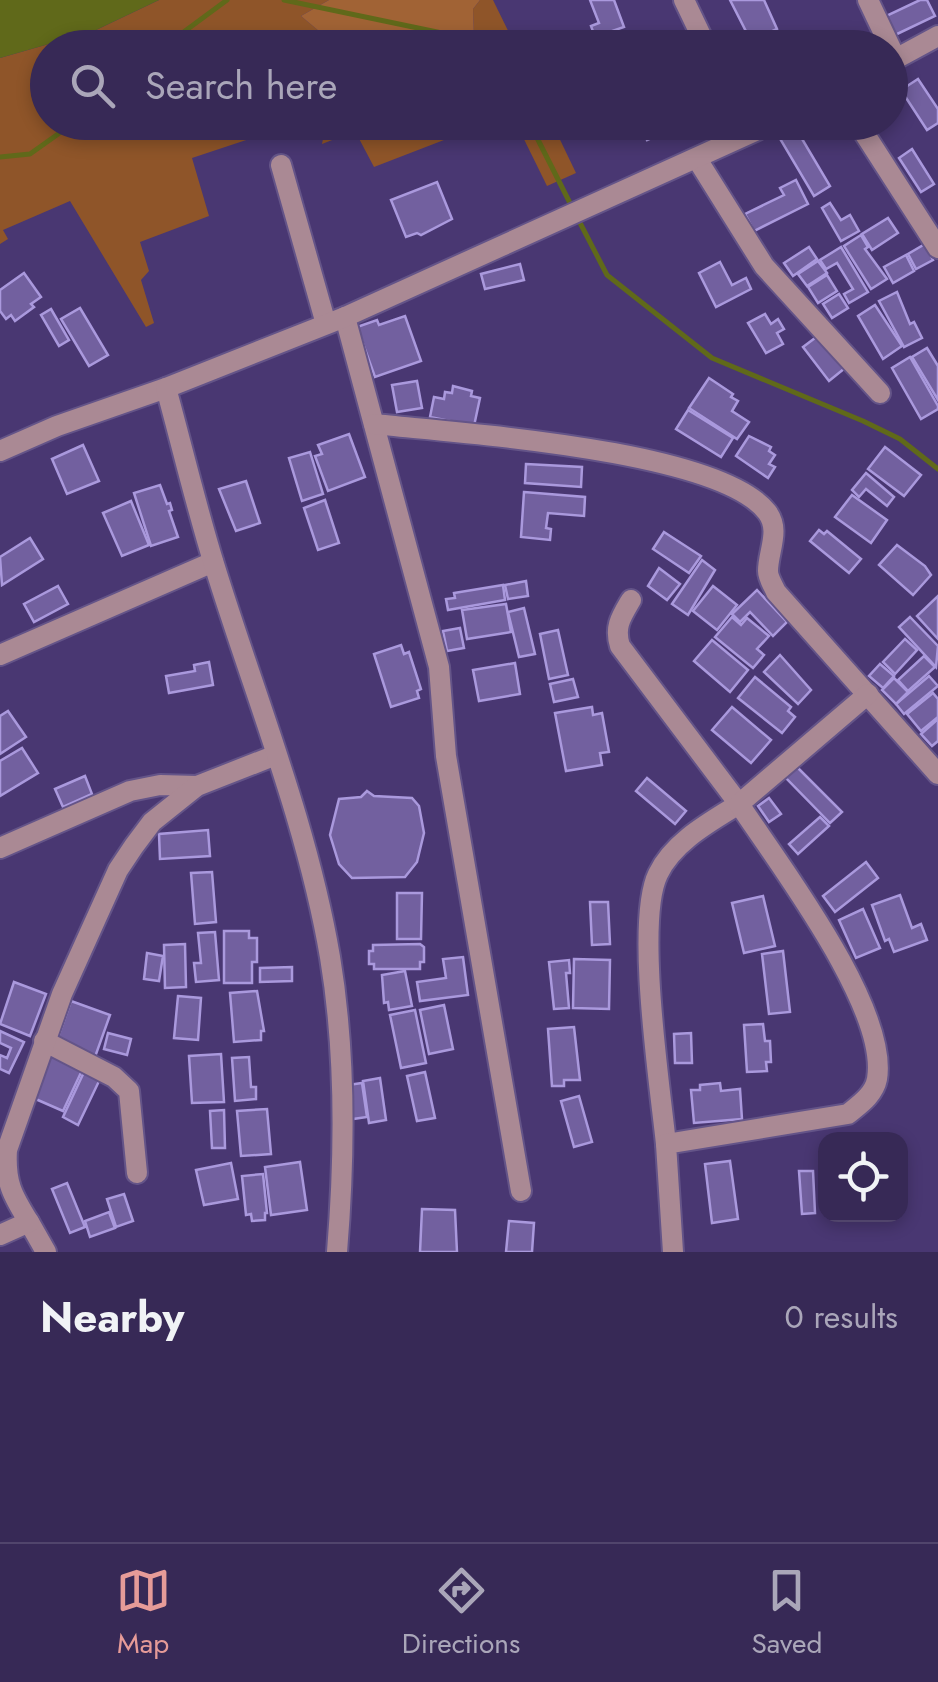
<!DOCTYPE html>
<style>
body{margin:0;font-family:Jost,sans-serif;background:#3e315c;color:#f1f3f6}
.controls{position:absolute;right:30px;bottom:30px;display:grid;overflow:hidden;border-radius:20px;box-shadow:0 5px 15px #0003}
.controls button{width:90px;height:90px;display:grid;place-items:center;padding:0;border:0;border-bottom:2px solid #51456c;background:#372956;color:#f1f3f6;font:50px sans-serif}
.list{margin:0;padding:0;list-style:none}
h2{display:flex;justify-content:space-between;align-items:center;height:130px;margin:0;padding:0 40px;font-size:42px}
h2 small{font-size:32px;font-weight:400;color:#aaa6b9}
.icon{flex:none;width:55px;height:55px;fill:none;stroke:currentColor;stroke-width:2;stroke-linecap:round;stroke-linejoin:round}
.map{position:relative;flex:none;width:938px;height:1252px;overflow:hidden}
.search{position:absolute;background:#372956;box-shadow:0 5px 15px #0003;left:30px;right:30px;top:30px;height:110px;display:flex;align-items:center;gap:25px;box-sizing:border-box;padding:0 35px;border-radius:55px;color:#aaa6b9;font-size:38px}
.sheet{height:290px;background:#372956}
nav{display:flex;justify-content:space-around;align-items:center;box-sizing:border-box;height:140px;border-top:2px solid #51456c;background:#372956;font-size:28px;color:#aaa6b9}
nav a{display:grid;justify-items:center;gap:5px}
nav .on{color:#e69b98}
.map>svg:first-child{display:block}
.green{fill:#8f5529}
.forest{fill:#a16335}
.water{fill:#60691a}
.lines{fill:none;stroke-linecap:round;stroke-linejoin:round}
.stream{stroke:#60691a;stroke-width:5}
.building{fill:#72609f;stroke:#a9d;stroke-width:2.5}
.minor-casing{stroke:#645488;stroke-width:24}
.tertiary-casing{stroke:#645488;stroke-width:24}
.minor{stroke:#aa8994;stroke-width:20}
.tertiary{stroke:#aa8994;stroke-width:20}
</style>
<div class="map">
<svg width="938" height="1252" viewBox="0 0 938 1252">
<rect width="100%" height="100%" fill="#493772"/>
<g class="green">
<path d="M159,0H329L301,16L338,47H291L287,44L280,48H48V122L269,123L270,132L192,158L209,216L140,242L149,271L141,280L154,323L146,327L70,201L3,230L8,239L0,244V58L94,31Z"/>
<path d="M480,0H493L516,47H483L474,38L473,9Z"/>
<path d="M326,123V122L488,123L374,167L355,131L322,144Z"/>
<path d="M516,123H552L576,173L547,186Z"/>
</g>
<path class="forest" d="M329,0H480L473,9L474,38L483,47H338L301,16Z"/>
<path class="water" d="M0,0H159L94,31L0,58Z"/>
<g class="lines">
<g class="stream">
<path d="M284,0L461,37L472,48"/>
<path d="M162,48L227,0"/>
<path d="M529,122L572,207"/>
<path d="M0,157L30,154L75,122"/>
<path d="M577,217L607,275L712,358L863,421L900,439L938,469"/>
</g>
</g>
<g class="building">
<path d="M590,0H614L624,27L595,37L591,26L599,23Z"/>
<path d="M730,0H764L777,29L751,41Z"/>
<path d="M920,0H927L935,16L895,35L886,16Z"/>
<path d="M918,79L938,109V123L927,130L901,90Z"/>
<path d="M639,122L662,125L688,122L647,140Z"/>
<path d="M795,127L830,186L814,196L779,137Z"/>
<path d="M912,149L934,184L921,192L899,158Z"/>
<path d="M796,180L808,204L754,231L745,214L784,195L780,188Z"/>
<path d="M437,182L452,219L421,235L417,233L406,237L391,200Z"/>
<path d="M830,203L841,220L850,215L859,231L841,241L822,208Z"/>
<path d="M888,218L898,233L872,250L862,234Z"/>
<path d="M861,235L868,247L865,249L887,279L871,289L844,246Z"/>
<path d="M925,244L933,260L916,269L908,254Z"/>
<path d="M809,247L817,259L793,276L784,263Z"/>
<path d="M841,247L868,292L849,303L844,294L853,289L837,263L826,269L820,260Z"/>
<path d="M906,255L914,271L893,283L884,267Z"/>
<path d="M818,261L827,273L807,286L798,274Z"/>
<path d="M720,262L732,285L746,278L751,289L716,307L699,273Z"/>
<path d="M520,264L524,280L485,289L481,274Z"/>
<path d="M24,273L41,297L31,304L34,307L15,321L11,315L6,319L0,311V290Z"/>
<path d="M827,275L837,291L818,303L808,287Z"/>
<path d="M897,292L910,324L914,322L922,338L904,347L879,301Z"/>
<path d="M839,294L848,308L832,318L823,304Z"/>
<path d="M875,305L902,346L883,359L858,316Z"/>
<path d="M80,308L108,355L89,366L61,319Z"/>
<path d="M51,309L69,340L59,346L41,315Z"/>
<path d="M765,314L771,324L778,319L784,329L777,333L783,344L766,353L748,323Z"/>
<path d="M405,316L421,361L375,377L357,327L377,320L379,325Z"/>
<path d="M819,335L845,368L829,381L803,347Z"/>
<path d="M927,348L938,366V400L912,357Z"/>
<path d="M910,357L938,406V409L921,419L892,368Z"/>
<path d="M709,378L733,394L731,397L738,401L732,411L749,422L737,439L689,408Z"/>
<path d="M417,381L422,408L397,412L392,385Z"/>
<path d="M453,386L472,391L471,396L480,398L474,426L430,417L434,397L444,399L445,392L452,393Z"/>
<path d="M688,410L733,438L721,457L676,429Z"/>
<path d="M349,434L365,477L328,491L315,456L322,454L318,445Z"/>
<path d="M749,436L771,447L769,451L775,455L769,464L775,467L768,478L736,456Z"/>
<path d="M83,445L99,481L67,494L52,459Z"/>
<path d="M885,447L921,475L904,496L868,469Z"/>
<path d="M310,452L323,494L302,501L289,458Z"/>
<path d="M526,464L582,467L581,487L525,483Z"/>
<path d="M866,473L894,497L887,506L866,489L859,497L852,490Z"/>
<path d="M246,481L260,523L236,531L219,489Z"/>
<path d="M160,485L167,504L170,503L172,510L169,511L178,537L151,546L134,493Z"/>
<path d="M524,492L585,497L584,516L548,513L546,528L551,529L550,540L521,537Z"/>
<path d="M852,495L887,520L871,543L835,517Z"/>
<path d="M325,500L339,543L318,550L304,508Z"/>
<path d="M131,501L149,545L122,556L103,513Z"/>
<path d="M819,530L824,534L827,531L861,559L849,573L810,541Z"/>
<path d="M664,532L701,556L689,573L653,549Z"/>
<path d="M30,538L43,559L2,585L0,557Z"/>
<path d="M897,545L925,566L931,575L913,595L879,565Z"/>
<path d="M702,560L715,570L688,615L672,604Z"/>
<path d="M659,568L680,584L667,600L648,586Z"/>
<path d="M526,581L528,596L508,599L505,585Z"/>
<path d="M503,585L505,600L448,610L446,599L455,598L454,593Z"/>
<path d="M58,586L68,604L34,622L24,604Z"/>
<path d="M713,586L737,605L717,630L693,611Z"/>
<path d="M757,590L787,622L773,636L750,612L740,622L732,614Z"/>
<path d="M938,596V639L917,616Z"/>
<path d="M506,604L511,632L467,639L462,610Z"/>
<path d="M524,608L535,654L519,657L508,612Z"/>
<path d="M732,617L741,625L747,618L769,636L757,649L764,655L753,668L715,637Z"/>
<path d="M910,617L938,646L936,667L899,627Z"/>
<path d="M460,628L464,648L447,651L443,631Z"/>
<path d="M558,630L568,675L549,679L540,634Z"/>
<path d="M905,639L917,650L895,674L883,662Z"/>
<path d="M712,640L748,670L730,692L694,661Z"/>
<path d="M401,645L404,654L409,652L421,689L417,691L419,698L391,707L374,654Z"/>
<path d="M780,655L811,690L798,704L764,672Z"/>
<path d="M924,656L935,667L908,691L898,680Z"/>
<path d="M209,662L213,685L169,693L166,676L195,671L194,665Z"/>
<path d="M515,663L520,694L479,701L473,670Z"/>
<path d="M880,664L894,676L883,688L869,676Z"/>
<path d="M929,676L938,686L904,714L896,704Z"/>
<path d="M755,677L791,707L788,711L795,717L782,733L738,698Z"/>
<path d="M894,678L908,692L896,704L882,690Z"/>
<path d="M573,679L578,697L554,702L550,684Z"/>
<path d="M933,693L938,699V717L921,731L907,714Z"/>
<path d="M592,707L593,715L602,713L609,752L600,753L602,765L566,771L555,713Z"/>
<path d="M732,707L771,740L751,763L712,730Z"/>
<path d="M8,711L26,737L0,754V716Z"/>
<path d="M938,719V741L932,746L921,734Z"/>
<path d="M22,748L38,773L0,796V761Z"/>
<path d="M795,765L842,812L830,823L784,776Z"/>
<path d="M85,776L92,794L63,807L55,789Z"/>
<path d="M647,778L686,811L675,824L636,791Z"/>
<path d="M367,791L374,796L412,798L419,806L424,833L417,862L405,877L352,878L339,864L330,835L339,799L361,797Z"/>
<path d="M769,798L781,814L769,822L758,806Z"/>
<path d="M820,817L829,826L798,854L789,844Z"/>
<path d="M208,830L210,856L160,859L159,834Z"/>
<path d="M866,862L878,878L835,912L823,896Z"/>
<path d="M212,872L216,922L195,924L191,873Z"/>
<path d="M397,893H422L421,939H397Z"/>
<path d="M900,895L912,928L921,924L927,940L894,952L889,939L885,941L872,905Z"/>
<path d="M763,896L775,946L744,953L732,903Z"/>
<path d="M590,902H608L610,944L592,945Z"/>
<path d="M863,909L880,948L856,958L839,920Z"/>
<path d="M224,931H249V938H257V962H252V983H224Z"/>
<path d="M215,932L219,980L196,982L194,963H201L198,933Z"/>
<path d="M185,944L186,987L165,988L164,945Z"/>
<path d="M420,944L424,947V962H420V969H374V964H369V951H373V945Z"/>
<path d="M783,951L790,1012L769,1014L762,954Z"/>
<path d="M147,953L163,956L159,981L144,979Z"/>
<path d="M463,957L468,995L420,1001L417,982L446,978L443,959Z"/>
<path d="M574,959L610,960L609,1009L573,1008Z"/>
<path d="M569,960L570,973H566L569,1008L554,1009L549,962Z"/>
<path d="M292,967V981L260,982V968Z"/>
<path d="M405,971L412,1006L389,1010L388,1002L384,1003L382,975Z"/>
<path d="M14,982L46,994L30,1036L0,1024Z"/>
<path d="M257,991L264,1031H261V1040L234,1042L230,993Z"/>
<path d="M178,996L201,998L198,1040L174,1038Z"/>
<path d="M71,1001L110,1015L95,1057L56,1043Z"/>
<path d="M444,1005L453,1049L429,1054L420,1010Z"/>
<path d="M415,1010L426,1063L401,1068L390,1015Z"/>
<path d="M763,1024L765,1041H770L771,1062H766L767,1071L747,1072L744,1025Z"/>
<path d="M574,1027L580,1080H564V1086H552L548,1029Z"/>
<path d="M0,1031L24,1042L9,1073L0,1069V1055L7,1058L11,1048L0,1043Z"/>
<path d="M108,1033L131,1039L127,1055L104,1049Z"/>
<path d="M691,1033L692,1063H675L674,1034Z"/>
<path d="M53,1050L85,1064L63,1111L31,1097Z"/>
<path d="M221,1054L224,1102L192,1103L189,1056Z"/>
<path d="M249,1057L251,1087H256V1099L235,1101L232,1058Z"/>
<path d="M85,1070L101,1077L78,1125L63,1117Z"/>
<path d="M425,1072L435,1118L417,1121L407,1076Z"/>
<path d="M380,1078L386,1120L369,1123L363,1081Z"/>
<path d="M362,1083L367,1117L353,1119L348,1085Z"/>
<path d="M720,1083L721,1091L740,1089L742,1119L694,1123L691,1090H700V1085Z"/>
<path d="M579,1096L592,1142L574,1147L561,1101Z"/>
<path d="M267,1109L271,1154L241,1156L237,1111Z"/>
<path d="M224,1110L225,1148H212L210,1111Z"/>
<path d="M730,1161L738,1219L712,1223L705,1164Z"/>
<path d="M300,1162L307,1210L271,1215L265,1167Z"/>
<path d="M231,1163L238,1199L204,1205L196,1170Z"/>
<path d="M799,1171H813L815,1213L802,1214Z"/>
<path d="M263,1174L267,1213H265V1220L252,1221L251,1214L246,1215L242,1176Z"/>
<path d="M67,1183L85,1227L70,1233L52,1189Z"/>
<path d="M124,1194L133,1221L116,1227L107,1199Z"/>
<path d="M422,1209L455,1210L457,1252H420Z"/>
<path d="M109,1212L115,1228L90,1237L85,1221Z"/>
<path d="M509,1221L534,1223L532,1252H506Z"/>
</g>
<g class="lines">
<g class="minor-casing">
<g id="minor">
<path d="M684,0L707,48"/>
<path d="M868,0L896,59"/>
<path d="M857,122L938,248"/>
<path d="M697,159L764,266L880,393"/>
<path d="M281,165L326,324"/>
<path d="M345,317L439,667L446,756L521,1191"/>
<path d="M374,424C456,433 718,449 767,512C781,530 768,551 768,571C768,578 773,585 776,592L938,774"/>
<path d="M0,451L57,426L166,388"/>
<path d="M631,600C621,617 614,627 620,646L739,804C710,822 673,842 658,874C635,921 660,1086 666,1144"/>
<path d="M0,655L213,562"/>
<path d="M0,848L130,791L160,785L197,786"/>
<path d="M44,1041L114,1077L129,1091L137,1173"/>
<path d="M29,1222L46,1252"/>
<path d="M0,1235L29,1222C12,1195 5,1182 7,1150L62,994L118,870L134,846L152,822L197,786L276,755"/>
<path d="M673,1252L666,1144L848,1114C859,1105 874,1095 877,1079C889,1008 778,863 739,804L868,694"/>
</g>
</g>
<g class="tertiary-casing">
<g id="tertiary">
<path d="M890,62L938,36"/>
<path d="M337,1252C345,1155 346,1053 330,957C307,822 254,694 214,564C196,506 182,446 166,388L345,317L775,122"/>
</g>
</g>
<use href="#minor" class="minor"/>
<use href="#tertiary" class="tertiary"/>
</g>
</svg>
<div class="controls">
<button><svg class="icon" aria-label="locate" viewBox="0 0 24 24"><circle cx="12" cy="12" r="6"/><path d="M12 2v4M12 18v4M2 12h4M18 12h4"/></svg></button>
</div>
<div class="search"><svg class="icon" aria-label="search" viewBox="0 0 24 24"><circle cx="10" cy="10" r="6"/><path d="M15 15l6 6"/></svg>Search here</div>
</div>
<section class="sheet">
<h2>Nearby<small>0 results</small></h2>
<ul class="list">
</ul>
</section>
<nav>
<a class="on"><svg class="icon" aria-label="map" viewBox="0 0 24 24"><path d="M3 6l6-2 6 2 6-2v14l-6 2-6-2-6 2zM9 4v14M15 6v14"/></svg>Map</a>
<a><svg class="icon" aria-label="directions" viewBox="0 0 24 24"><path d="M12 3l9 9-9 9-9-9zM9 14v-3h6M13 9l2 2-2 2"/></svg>Directions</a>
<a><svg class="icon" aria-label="saved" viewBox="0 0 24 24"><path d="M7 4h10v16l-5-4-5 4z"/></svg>Saved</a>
</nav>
